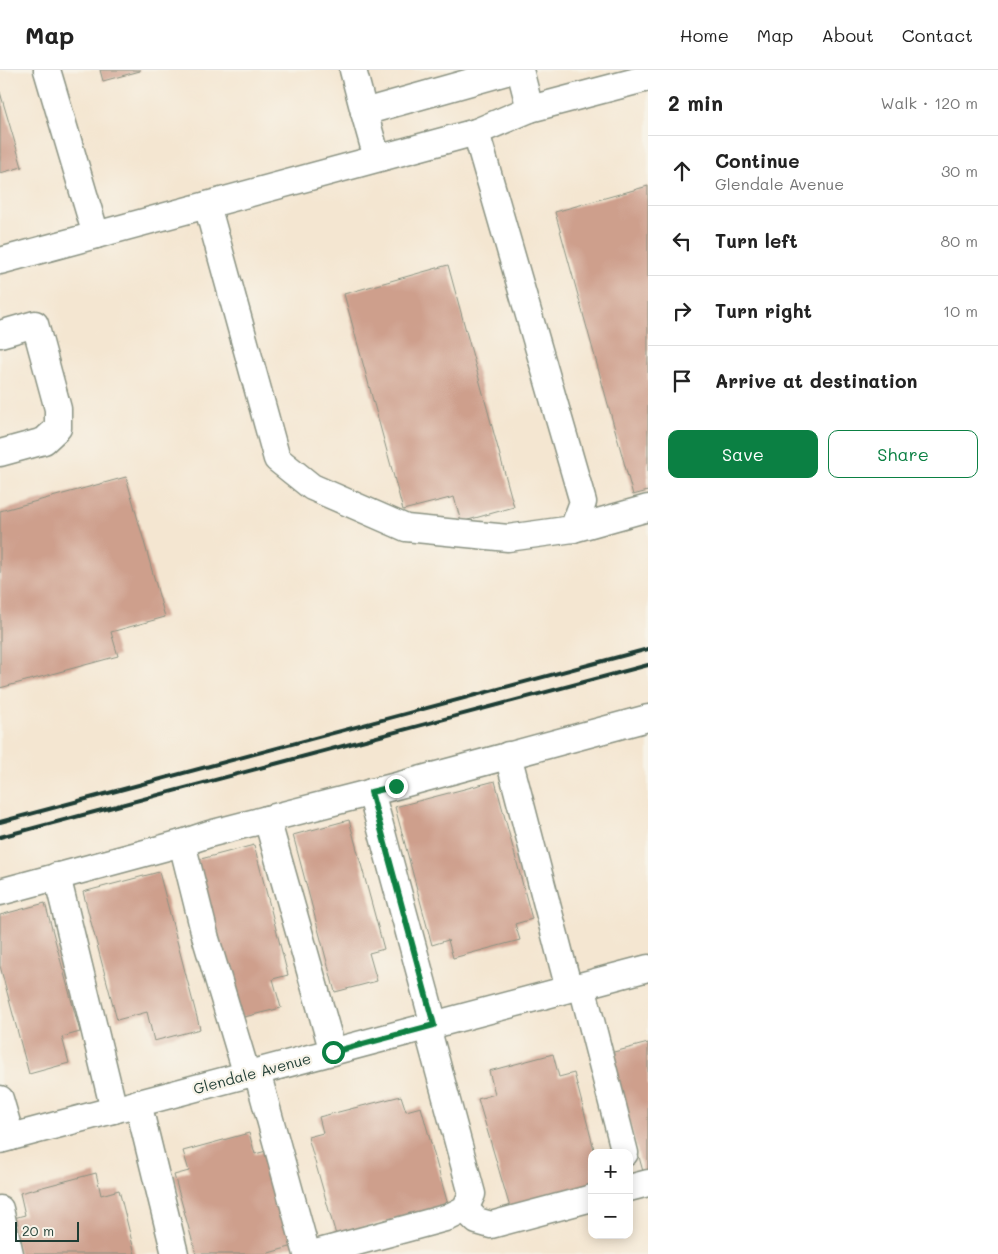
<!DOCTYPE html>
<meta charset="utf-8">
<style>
body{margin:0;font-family:Mali,sans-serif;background:#f2f2f2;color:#222}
.controls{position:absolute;right:15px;bottom:15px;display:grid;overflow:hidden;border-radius:10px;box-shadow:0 2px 12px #0003}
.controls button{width:45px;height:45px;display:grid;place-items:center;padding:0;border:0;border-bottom:1px solid #e0e0e0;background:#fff;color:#222;font:25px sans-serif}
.scale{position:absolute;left:15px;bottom:12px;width:64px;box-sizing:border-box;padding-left:5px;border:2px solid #1f3d34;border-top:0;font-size:14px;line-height:18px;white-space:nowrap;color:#1f3d34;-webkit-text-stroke:4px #f7f3e8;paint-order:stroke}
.stop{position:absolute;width:15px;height:15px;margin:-11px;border:4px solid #0b8043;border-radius:50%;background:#fff}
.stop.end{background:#0b8043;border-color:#fff;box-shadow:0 1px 5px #0008}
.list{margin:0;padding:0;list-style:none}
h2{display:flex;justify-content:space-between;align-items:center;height:65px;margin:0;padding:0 20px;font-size:21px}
h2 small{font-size:16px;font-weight:400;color:#767676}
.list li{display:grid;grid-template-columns:32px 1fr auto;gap:15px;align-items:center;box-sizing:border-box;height:70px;padding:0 20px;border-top:1px solid #e0e0e0}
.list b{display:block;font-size:19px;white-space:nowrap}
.list p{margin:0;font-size:16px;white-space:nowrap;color:#767676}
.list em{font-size:16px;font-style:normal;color:#767676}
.actions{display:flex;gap:10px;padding:15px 20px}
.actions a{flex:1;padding:11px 0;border:1px solid #0b8043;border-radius:10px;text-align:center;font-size:18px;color:#0b8043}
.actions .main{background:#0b8043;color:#fff}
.icon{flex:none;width:28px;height:28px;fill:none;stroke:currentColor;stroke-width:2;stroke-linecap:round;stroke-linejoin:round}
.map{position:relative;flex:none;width:648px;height:1184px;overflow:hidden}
header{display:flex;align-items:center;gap:30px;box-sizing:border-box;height:70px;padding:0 25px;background:#fff;border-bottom:1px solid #e0e0e0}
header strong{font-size:24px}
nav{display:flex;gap:28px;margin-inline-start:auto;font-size:18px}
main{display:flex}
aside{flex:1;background:#fff}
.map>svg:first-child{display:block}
.building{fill:#ce9f8c}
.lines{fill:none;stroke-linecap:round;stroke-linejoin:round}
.minor-casing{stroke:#8a9282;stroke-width:29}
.minor{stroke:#fff;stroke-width:26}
.rail{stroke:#1f3d34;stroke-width:4}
.route{stroke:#0b8043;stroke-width:6}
.labels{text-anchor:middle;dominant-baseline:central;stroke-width:4.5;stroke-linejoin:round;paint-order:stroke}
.street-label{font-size:15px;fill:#1f3d34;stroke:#f7f3e8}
</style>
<header>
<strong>Map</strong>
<nav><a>Home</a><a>Map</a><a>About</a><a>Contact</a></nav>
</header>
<main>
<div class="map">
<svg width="648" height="1184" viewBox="0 0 648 1184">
<rect width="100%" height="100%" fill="#f7f3e8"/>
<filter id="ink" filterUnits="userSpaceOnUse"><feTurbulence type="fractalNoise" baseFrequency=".02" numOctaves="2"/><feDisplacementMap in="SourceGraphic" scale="10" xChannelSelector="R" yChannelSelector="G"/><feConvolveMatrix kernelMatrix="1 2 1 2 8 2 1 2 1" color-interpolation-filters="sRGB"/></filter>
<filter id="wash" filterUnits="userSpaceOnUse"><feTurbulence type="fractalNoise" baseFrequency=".0096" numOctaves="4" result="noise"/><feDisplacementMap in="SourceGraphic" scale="20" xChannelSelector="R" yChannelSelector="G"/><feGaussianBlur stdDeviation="1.12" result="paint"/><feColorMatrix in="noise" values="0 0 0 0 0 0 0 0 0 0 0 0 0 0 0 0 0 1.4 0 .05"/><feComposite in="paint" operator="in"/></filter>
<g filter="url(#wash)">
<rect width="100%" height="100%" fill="#f4e6d1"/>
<g id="blocks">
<g class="building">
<path d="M100,0H140V1L103,11Z"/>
<path d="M0,22L22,97L0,103Z"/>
<path d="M648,116V421L633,425L555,142Z"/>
<path d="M448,195L514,437L461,452L454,427L403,440L344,224Z"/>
<path d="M126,407L165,547L111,562L118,586L0,618V441Z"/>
<path d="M495,711L532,849L515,854L520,870L453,888L448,870L432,875L395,737Z"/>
<path d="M349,750L384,879L369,883L377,911L335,922L293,765Z"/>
<path d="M254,775L288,905L273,909L281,938L240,948L197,790Z"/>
<path d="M159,802L200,959L154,971L147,942L117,950L83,822Z"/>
<path d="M45,833L80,962L62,967L69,993L29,1004L0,896V845Z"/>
<path d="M648,973V1104L644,1105L610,983Z"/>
<path d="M553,984L559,1007L574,1003L595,1083H592V1120L511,1141L478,1029L495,1024L489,1001Z"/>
<path d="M401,1026L406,1041L421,1037L448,1135L336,1165L308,1067L323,1063L319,1047Z"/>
<path d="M249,1063L255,1084L270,1080L297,1175L265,1184H196L174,1105L189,1101L183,1081Z"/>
<path d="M96,1103L101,1125L119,1120L135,1184H19L10,1149L25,1145L20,1123Z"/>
</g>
</g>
</g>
<g filter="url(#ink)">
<use href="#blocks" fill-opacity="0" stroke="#8a9282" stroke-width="1"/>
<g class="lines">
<g class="minor-casing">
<g id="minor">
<path d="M47,0L96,165"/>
<path d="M353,0L364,42"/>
<path d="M530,39L648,8"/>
<path d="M377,88L364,42L513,0"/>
<path d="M207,135L277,389L312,417L406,458L508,468L573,459L583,432L476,62"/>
<path d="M0,191L476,62L530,39L520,0"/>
<path d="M0,264L35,254L58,339V358L44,371L0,383"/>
<path d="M573,459L648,438"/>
<path d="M508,685L569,919"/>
<path d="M371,722L434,955"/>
<path d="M267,749L333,982"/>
<path d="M182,773L206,869L247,1005"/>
<path d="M57,806L114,1040"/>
<path d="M0,822L182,773L209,764L396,716L648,648"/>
<path d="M582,916L625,1083"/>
<path d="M257,1002L307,1184"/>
<path d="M0,1029L11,1067"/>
<path d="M138,1033L175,1184"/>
<path d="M0,1070L648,898"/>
<path d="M629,1118L648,1113"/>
<path d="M0,1139L10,1184"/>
<path d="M465,1139L477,1151L491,1155L592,1128"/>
<path d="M312,1184L449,1147L465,1139L472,1124L427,957"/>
</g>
</g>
<use href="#minor" class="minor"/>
<g class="rail">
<path d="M0,752L648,579"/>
<path d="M0,767L648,595"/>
</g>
</g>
</g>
<g class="lines" filter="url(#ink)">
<path class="route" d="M333,982L434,955L371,722L396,716"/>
</g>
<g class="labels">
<g class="street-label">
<text transform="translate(252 1003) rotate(-15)">Glendale Avenue</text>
</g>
</g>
</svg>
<div class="controls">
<button>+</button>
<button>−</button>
</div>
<div class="scale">20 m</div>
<div class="stop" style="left:333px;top:982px"></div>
<div class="stop end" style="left:396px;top:716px"></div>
</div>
<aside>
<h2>2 min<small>Walk · 120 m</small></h2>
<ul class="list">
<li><svg class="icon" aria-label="ahead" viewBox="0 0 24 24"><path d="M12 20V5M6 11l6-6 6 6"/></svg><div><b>Continue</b><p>Glendale Avenue</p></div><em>30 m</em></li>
<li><svg class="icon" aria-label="left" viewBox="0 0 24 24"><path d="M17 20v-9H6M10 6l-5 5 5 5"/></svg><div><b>Turn left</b></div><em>80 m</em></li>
<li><svg class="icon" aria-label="right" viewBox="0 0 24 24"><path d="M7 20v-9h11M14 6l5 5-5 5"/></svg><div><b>Turn right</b></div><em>10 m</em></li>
<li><svg class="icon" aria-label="arrive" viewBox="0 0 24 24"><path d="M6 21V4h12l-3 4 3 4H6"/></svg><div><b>Arrive at destination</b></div></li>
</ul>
<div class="actions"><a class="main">Save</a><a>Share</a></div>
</aside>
</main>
